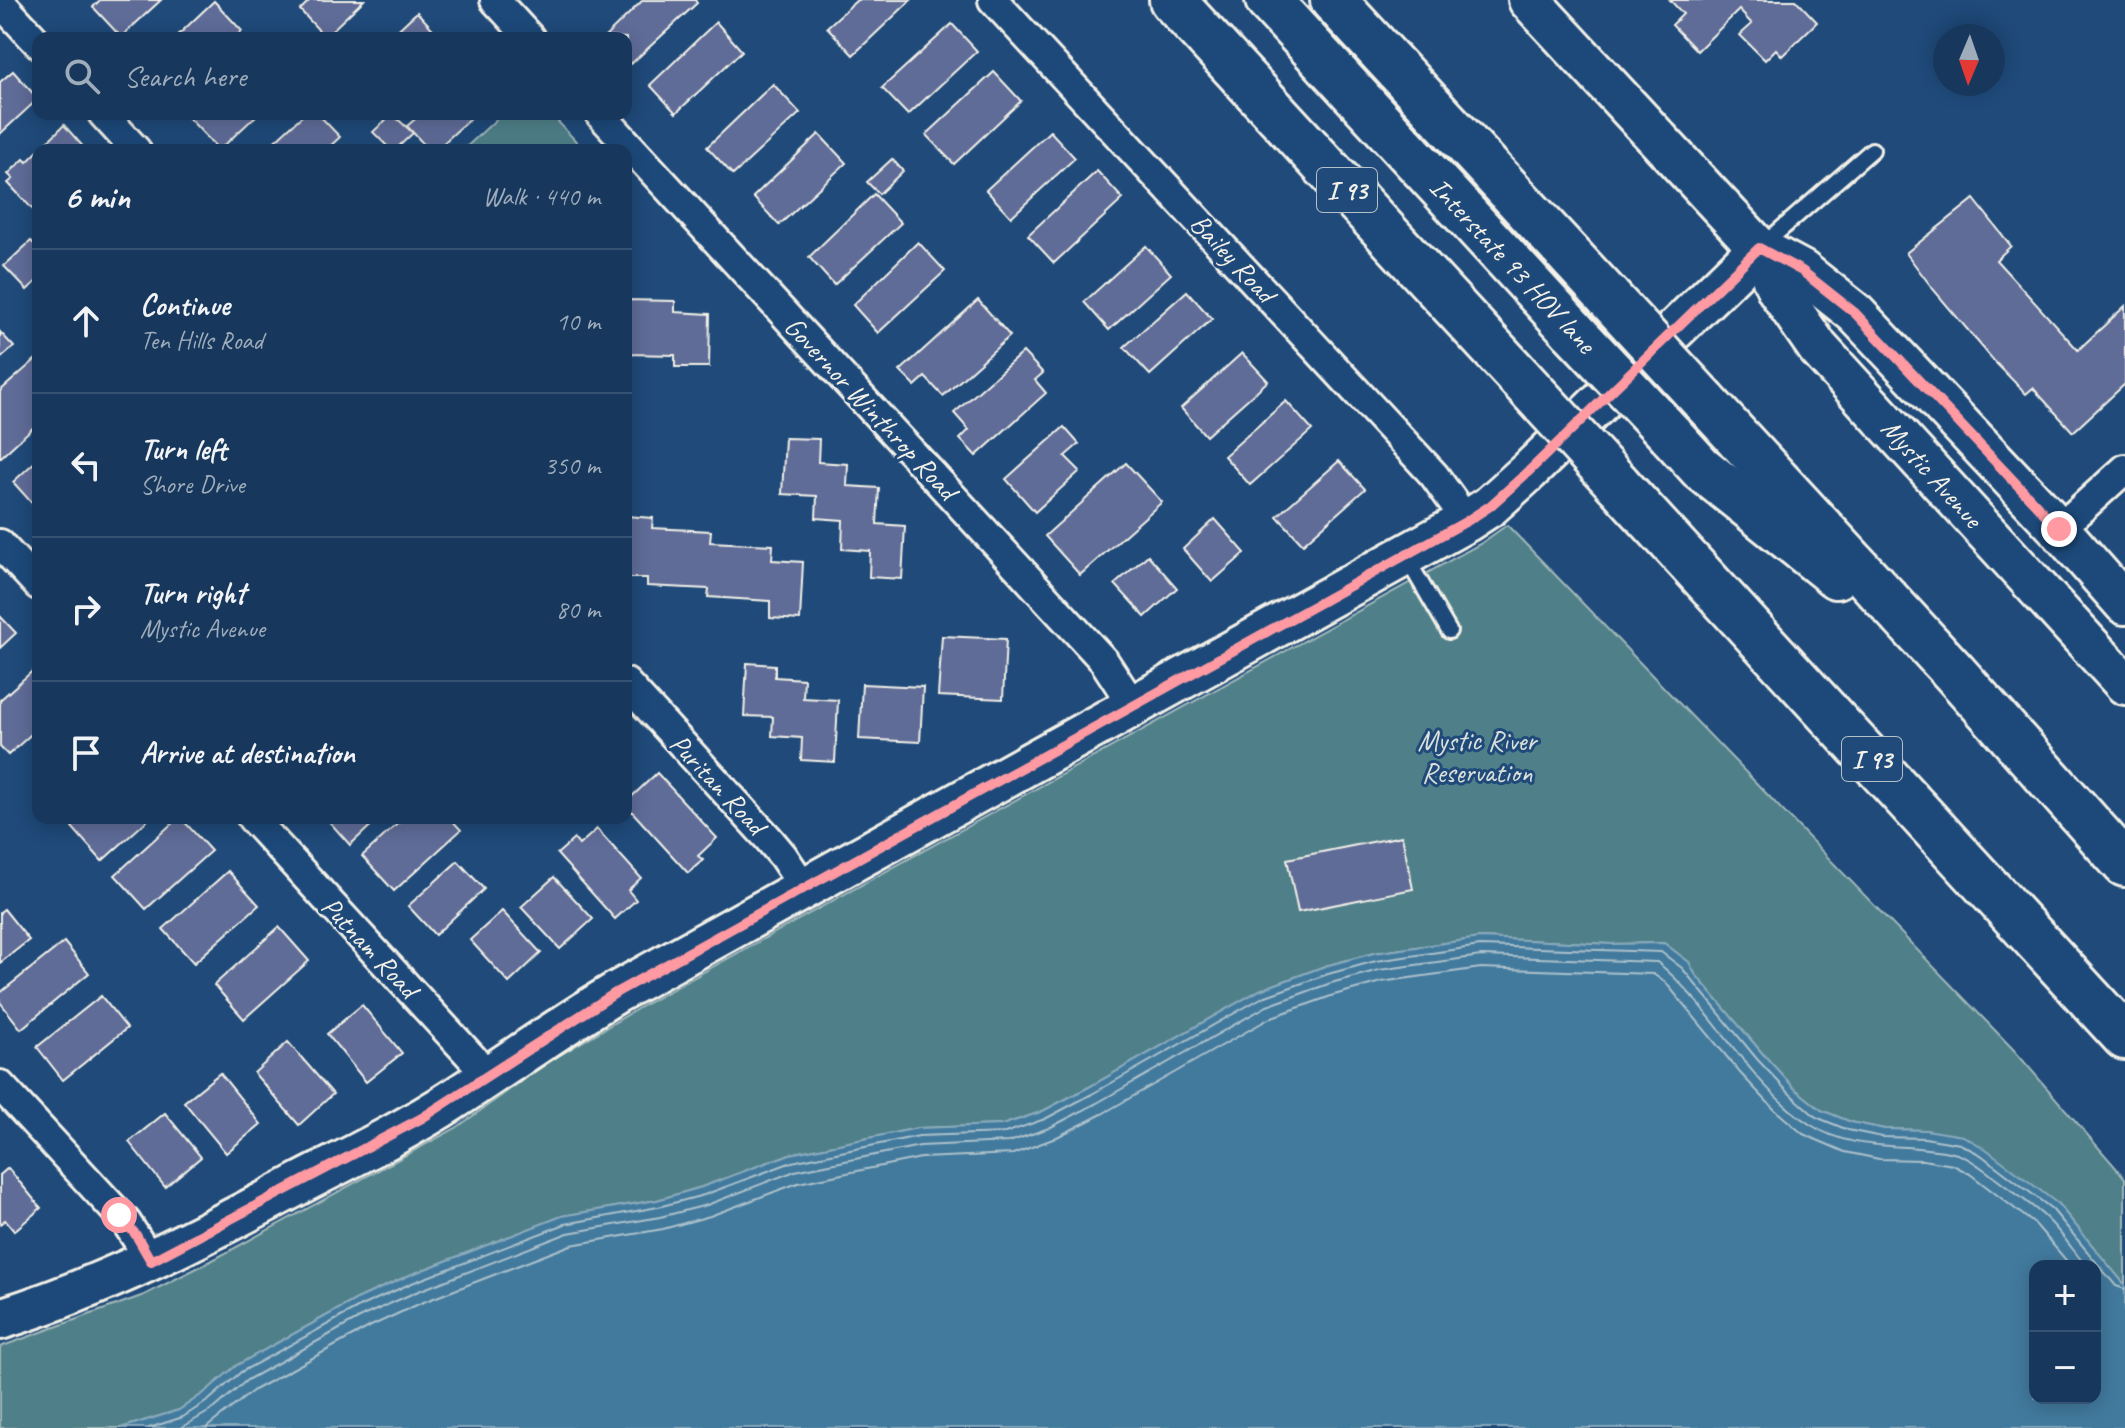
<!DOCTYPE html>
<meta charset="utf-8">
<style>
body{margin:0;font-family:Caveat,sans-serif;background:#244365;color:#f1f3f6}
.controls{position:absolute;right:24px;bottom:24px;display:grid;overflow:hidden;border-radius:16px;box-shadow:0 4px 20px #0003}
.controls button{width:72px;height:72px;display:grid;place-items:center;padding:0;border:0;border-bottom:2px solid #365272;background:#17385c;color:#f1f3f6;font:40px sans-serif}
.compass{position:absolute;left:1933px;top:24px;width:72px;height:72px;border-radius:50%;background:#17385c;box-shadow:0 4px 20px #0003;rotate:182deg}
.stop{position:absolute;width:24px;height:24px;margin:-18px;border:6px solid #ff9aa2;border-radius:50%;background:#fff}
.stop.end{background:#ff9aa2;border-color:#fff;box-shadow:0 2px 8px #0008}
.list{margin:0;padding:0;list-style:none}
h2{display:flex;justify-content:space-between;align-items:center;height:104px;margin:0;padding:0 32px;font-size:34px}
h2 small{font-size:26px;font-weight:400;color:#9eacbb}
.list li{display:grid;grid-template-columns:52px 1fr auto;gap:24px;align-items:center;box-sizing:border-box;height:144px;padding:0 32px;border-top:2px solid #365272}
.list b{display:block;font-size:30px;white-space:nowrap}
.list p{margin:0;font-size:26px;white-space:nowrap;color:#9eacbb}
.list em{font-size:26px;font-style:normal;color:#9eacbb}
.icon{flex:none;width:44px;height:44px;fill:none;stroke:currentColor;stroke-width:2;stroke-linecap:round;stroke-linejoin:round}
.map{position:relative;flex:none;width:2125px;height:1428px;overflow:hidden}
.search{position:absolute;background:#17385c;box-shadow:0 4px 20px #0003;left:32px;top:32px;width:600px;height:88px;display:flex;align-items:center;gap:20px;box-sizing:border-box;padding:0 28px;border-radius:16px;color:#9eacbb;font-size:30px}
.panel{position:absolute;background:#17385c;box-shadow:0 4px 20px #0003;left:32px;top:144px;width:600px;height:680px;border-radius:16px}
.map>svg:first-child{display:block}
.green{fill:#50808a;stroke:#a2b8b9;stroke-width:2}
.water{fill:#427a9e;stroke:#89aabc;stroke-width:2;fill-rule:evenodd}
.lines{fill:none;stroke-linecap:round;stroke-linejoin:round}
.shore{stroke:#adc1ca;stroke-width:2}
.building{fill:#5f6c98;stroke:#f4f1e8;stroke-width:2}
.lane-casing{stroke:#f4f1e8;stroke-width:20}
.street-casing{stroke:#f4f1e8;stroke-width:34}
.secondary-casing{stroke:#f4f1e8;stroke-width:46}
.highway-casing{stroke:#f4f1e8;stroke-width:50}
.lane{stroke:#1f4a7a;stroke-width:14}
.street{stroke:#1f4a7a;stroke-width:28}
.secondary{stroke:#1f4a7a;stroke-width:40}
.highway{stroke:#1f4a7a;stroke-width:44}
.highway-bridge-casing{stroke:#f4f1e8;stroke-width:50;stroke-linecap:butt}
.highway-bridge{stroke:#1f4a7a;stroke-width:44}
.route{stroke:#ff9aa2;stroke-width:10}
.labels{text-anchor:middle;dominant-baseline:central;stroke-width:6;stroke-linejoin:round;paint-order:stroke}
.shield{fill:#1f4a7a;stroke:#b4bfc7;stroke-width:2}
.shield-label{font-size:26px;font-weight:bold;fill:#f4f1e8}
.street-label{font-size:28px;fill:#f4f1e8;stroke:#1f4a7a}
.park-label{font-size:28px;fill:#dbe0da;stroke:#1f4a7a}
</style>
<div class="map">
<svg width="2125" height="1428" viewBox="0 0 2125 1428">
<rect width="100%" height="100%" fill="#1f4a7a"/>
<filter id="ink" filterUnits="userSpaceOnUse"><feTurbulence type="fractalNoise" baseFrequency=".0125" numOctaves="2"/><feDisplacementMap in="SourceGraphic" scale="16" xChannelSelector="R" yChannelSelector="G"/><feConvolveMatrix kernelMatrix="1 2 1 2 8 2 1 2 1" color-interpolation-filters="sRGB"/></filter>
<g filter="url(#ink)">
<g class="green">
<path d="M502,114H551L584,150H463Z"/>
<path d="M1507,525L2013,1049L2125,1178V1285L2058,1204L1926,1130L1884,1129L1851,1122L1821,1110L1794,1088L1763,1054L1695,974L1689,963L1664,943L1611,944L1480,938L1374,953L1325,966L1260,990L1089,1087L1041,1112L1002,1125L918,1128L790,1154L702,1187L657,1200L562,1216L410,1275L357,1299L237,1365L204,1393L179,1410L121,1428H0V1347L144,1295L209,1262L456,1128L547,1063L647,1003L1480,544Z"/>
</g>
<path class="water" d="M1480,938L1611,944L1664,943L1689,962L1695,974L1763,1054L1794,1088L1821,1110L1851,1122L1884,1129L1926,1130L1963,1136L1986,1149L2058,1204L2125,1285V1428H121L179,1410L204,1393L237,1365L357,1299L410,1275L562,1216L657,1200L702,1187L790,1154L918,1128L1002,1125L1041,1112L1089,1087L1260,990L1325,966L1374,953ZM2035,1266H2095V1398H2035Z"/>
<g class="lines">
<g class="shore">
<path d="M149,1428L183,1417L209,1400L241,1372L361,1306L412,1283L565,1224L658,1207L704,1195L792,1162L919,1136L1005,1133L1045,1119L1092,1094L1263,997L1328,974L1376,961L1480,946L1661,952L1682,968L1757,1059L1789,1093L1816,1117L1848,1130L1882,1137L1925,1138L1960,1144L1981,1155L2052,1209L2116,1286L2125,1289"/>
<path d="M181,1428L215,1408L247,1380L365,1315L416,1292L568,1233L660,1217L707,1205L795,1171L920,1146L1009,1142L1049,1128L1097,1103L1267,1006L1331,983L1379,970L1481,956L1657,962C1713,1007 1750,1087 1811,1125C1854,1153 1906,1142 1953,1153C1967,1156 1979,1166 1990,1174C2007,1188 2026,1200 2043,1215C2059,1229 2072,1249 2086,1266"/>
<path d="M206,1428L254,1390L371,1326L421,1303L571,1245L663,1229L710,1216L798,1183L921,1158L1013,1154L1053,1139L1102,1114L1272,1017L1334,995L1381,982L1481,968L1653,974L1666,983L1741,1074L1774,1109L1803,1134L1845,1152L1879,1159L1923,1160L1953,1165L1970,1174L2036,1225L2071,1266"/>
</g>
</g>
<g class="building">
<path d="M100,0H161L121,37L93,7Z"/>
<path d="M310,0H364L325,37L300,10Z"/>
<path d="M643,0H695L697,3L631,64L626,59V38L605,37Z"/>
<path d="M857,0H911L853,55L827,27Z"/>
<path d="M1670,0H1796L1817,22L1782,56L1776,49L1765,60L1740,35L1752,24L1739,10L1697,51L1672,25L1683,14Z"/>
<path d="M214,1L242,31L234,38H175Z"/>
<path d="M417,12L441,38H389Z"/>
<path d="M716,22L742,51L676,113L650,85Z"/>
<path d="M952,24L977,51L908,115L882,88Z"/>
<path d="M13,71L38,99L0,134V82Z"/>
<path d="M994,72L1021,101L954,164L926,135Z"/>
<path d="M773,84L800,113L733,175L707,147Z"/>
<path d="M185,114H258L219,150Z"/>
<path d="M304,114H318L340,137L326,150H265Z"/>
<path d="M392,114L413,133L395,150H391L373,132Z"/>
<path d="M421,114H475L436,150H429L407,126Z"/>
<path d="M64,125L86,150H39Z"/>
<path d="M1050,131L1075,158L1011,217L986,190Z"/>
<path d="M819,134L846,163L779,225L753,197Z"/>
<path d="M38,151V215L8,183L13,179L8,174L24,159L27,162Z"/>
<path d="M892,159L903,171L879,194L867,182Z"/>
<path d="M1097,171L1123,199L1054,263L1028,235Z"/>
<path d="M874,194L901,223L834,285L809,257Z"/>
<path d="M1974,199L2011,246L1996,260L2078,350L2125,306V384L2073,432L2033,388L2026,394L1994,361L1933,289L1906,253Z"/>
<path d="M31,241L38,248V280L27,290L4,266Z"/>
<path d="M918,242L945,271L878,333L853,305Z"/>
<path d="M1146,246L1171,274L1109,330L1084,302Z"/>
<path d="M1187,291L1212,319L1150,375L1124,347Z"/>
<path d="M626,300L675,301V312L710,314L709,367H675V355L626,354Z"/>
<path d="M978,300L1010,336L943,396L925,377L915,386L900,371Z"/>
<path d="M0,332L14,347L0,359Z"/>
<path d="M1023,352L1043,373L1035,380L1046,393L976,456L960,439L969,430L954,413Z"/>
<path d="M1242,353L1268,381L1206,436L1181,408Z"/>
<path d="M36,359L38,361V423L0,458V391Z"/>
<path d="M1286,401L1312,430L1250,485L1224,456Z"/>
<path d="M1064,427L1079,444L1065,456L1080,471L1035,512L1006,479Z"/>
<path d="M785,438L819,439L818,462L848,464L847,486L879,488L877,524L905,526L902,579L869,577L870,551L842,549L843,520L816,518L817,496L782,494Z"/>
<path d="M38,459V510L13,482Z"/>
<path d="M1339,461L1365,489L1303,544L1277,516Z"/>
<path d="M1126,463L1162,502L1080,575L1045,536Z"/>
<path d="M626,516L653,518L652,528L711,531L710,542L773,545L772,560L803,562L800,620L770,618V601L708,597L709,589L647,586V578H626Z"/>
<path d="M1215,519L1245,553L1212,582L1183,549Z"/>
<path d="M1148,555L1177,588L1145,617L1115,584Z"/>
<path d="M0,616L16,633L0,648Z"/>
<path d="M942,636L1006,639L1003,699L938,696Z"/>
<path d="M747,663L775,665V677L804,679L803,698L838,700L835,762L801,760L802,738L772,736L773,717L744,716Z"/>
<path d="M38,666V728L8,755L0,747V700Z"/>
<path d="M862,684L923,687L920,742L859,739Z"/>
<path d="M657,773L717,838L698,856L703,860L688,873L626,805V802Z"/>
<path d="M81,818H150L102,861L72,827Z"/>
<path d="M178,818H181L211,851L146,909L115,875Z"/>
<path d="M326,818H379L350,845Z"/>
<path d="M404,818H450L461,830L394,891L362,856Z"/>
<path d="M597,829L641,878L628,890L636,900L615,919L557,854L574,839L579,845Z"/>
<path d="M1402,836L1413,889L1298,912L1287,859Z"/>
<path d="M458,861L484,889L435,935L408,906Z"/>
<path d="M228,871L259,905L194,963L163,929Z"/>
<path d="M554,877L593,919L560,949L521,907Z"/>
<path d="M4,909L29,940L0,963V912Z"/>
<path d="M502,911L541,953L509,983L470,940Z"/>
<path d="M279,927L309,961L244,1019L214,985Z"/>
<path d="M64,942L89,973L21,1029L0,1002V993Z"/>
<path d="M101,996L127,1028L63,1080L37,1047Z"/>
<path d="M362,1005L402,1053L366,1082L327,1034Z"/>
<path d="M288,1042L333,1094L299,1125L254,1073Z"/>
<path d="M220,1073L261,1124L226,1153L184,1102Z"/>
<path d="M165,1113L201,1157L165,1187L129,1142Z"/>
<path d="M8,1168L41,1208L14,1231L5,1220L0,1224V1175Z"/>
</g>
<g class="lines">
<g class="lane-casing">
<g id="lane">
<path d="M1763,245L1872,150"/>
<path d="M1407,559L1449,631"/>
</g>
</g>
<g class="street-casing">
<g id="street">
<path d="M495,0L530,38"/>
<path d="M993,0L1434,475L1467,521"/>
<path d="M0,2L38,43"/>
<path d="M103,114L136,150"/>
<path d="M600,114L1104,661L1134,707"/>
<path d="M2059,529L2125,469"/>
<path d="M0,544L38,585"/>
<path d="M626,683L768,838L783,856L805,889"/>
<path d="M252,818L488,1075"/>
<path d="M0,1085L126,1222L151,1261"/>
</g>
</g>
<g class="secondary-casing">
<g id="secondary">
<path d="M1529,0L1759,248L1778,290L1818,348L2125,684"/>
<path d="M1759,248L1802,271L1855,313L2059,529L2125,604"/>
<path d="M0,1319C106,1286 202,1236 299,1184C351,1157 405,1131 454,1099C509,1063 561,1026 617,992L1467,521L1490,506L1529,471L1759,248"/>
</g>
</g>
<g class="highway-casing">
<g id="highway">
<path d="M1172,0L1521,379"/>
<path d="M1268,0L1573,331"/>
<path d="M1333,0L1609,298"/>
<path d="M1705,402L1953,671L2125,864"/>
<path d="M1670,434L1701,468L1836,576"/>
<path d="M1617,483L2125,1037"/>
</g>
</g>
<use href="#lane" class="lane"/>
<use href="#street" class="street"/>
<use href="#secondary" class="secondary"/>
<use href="#highway" class="highway"/>
<g class="highway-bridge-casing">
<g id="highway-bridge">
<path d="M1609,298L1705,402"/>
<path d="M1573,331L1670,434"/>
<path d="M1521,379L1617,483"/>
</g>
</g>
<use href="#highway-bridge" class="highway-bridge"/>
</g>
</g>
<g class="lines" filter="url(#ink)">
<path class="route" d="M119,1215L136,1235L151,1261L422,1118L617,992L1467,521L1490,506L1529,471L1759,248L1802,271L1855,313L2059,529"/>
</g>
<g class="labels">
<g class="shield">
<rect x="1317" y="168" width="60" height="44" rx="6"/>
<rect x="1842" y="737" width="60" height="44" rx="6"/>
</g>
<g class="shield-label">
<text x="1347" y="190">I 93</text>
<text x="1872" y="759">I 93</text>
</g>
<g class="street-label">
<text transform="translate(1233 258) rotate(47)">Bailey Road</text>
<text transform="translate(1513 265) rotate(47)">Interstate 93 HOV lane</text>
<text transform="translate(871 408) rotate(47)">Governor Winthrop Road</text>
<text transform="translate(1932 473) rotate(48)">Mystic Avenue</text>
<text transform="translate(718 784) rotate(47)">Puritan Road</text>
<text transform="translate(370 947) rotate(47)">Putnam Road</text>
</g>
<g class="park-label">
<text x="1477" y="740">Mystic River<tspan x="1477" dy="32">Reservation</tspan></text>
</g>
</g>
</svg>
<div class="controls">
<button>+</button>
<button>−</button>
</div>
<svg class="compass" viewBox="-18 -18 36 36"><path d="M0-13l5 13h-10z" fill="#e53935"/><path d="M0 13l5-13h-10z" fill="#9eacbb"/></svg>
<div class="stop" style="left:119px;top:1215px"></div>
<div class="stop end" style="left:2059px;top:529px"></div>
<div class="search"><svg class="icon" aria-label="search" viewBox="0 0 24 24"><circle cx="10" cy="10" r="6"/><path d="M15 15l6 6"/></svg>Search here</div>
<section class="panel">
<h2>6 min<small>Walk · 440 m</small></h2>
<ul class="list">
<li><svg class="icon" aria-label="ahead" viewBox="0 0 24 24"><path d="M12 20V5M6 11l6-6 6 6"/></svg><div><b>Continue</b><p>Ten Hills Road</p></div><em>10 m</em></li>
<li><svg class="icon" aria-label="left" viewBox="0 0 24 24"><path d="M17 20v-9H6M10 6l-5 5 5 5"/></svg><div><b>Turn left</b><p>Shore Drive</p></div><em>350 m</em></li>
<li><svg class="icon" aria-label="right" viewBox="0 0 24 24"><path d="M7 20v-9h11M14 6l5 5-5 5"/></svg><div><b>Turn right</b><p>Mystic Avenue</p></div><em>80 m</em></li>
<li><svg class="icon" aria-label="arrive" viewBox="0 0 24 24"><path d="M6 21V4h12l-3 4 3 4H6"/></svg><div><b>Arrive at destination</b></div></li>
</ul>
</section>
</div>
